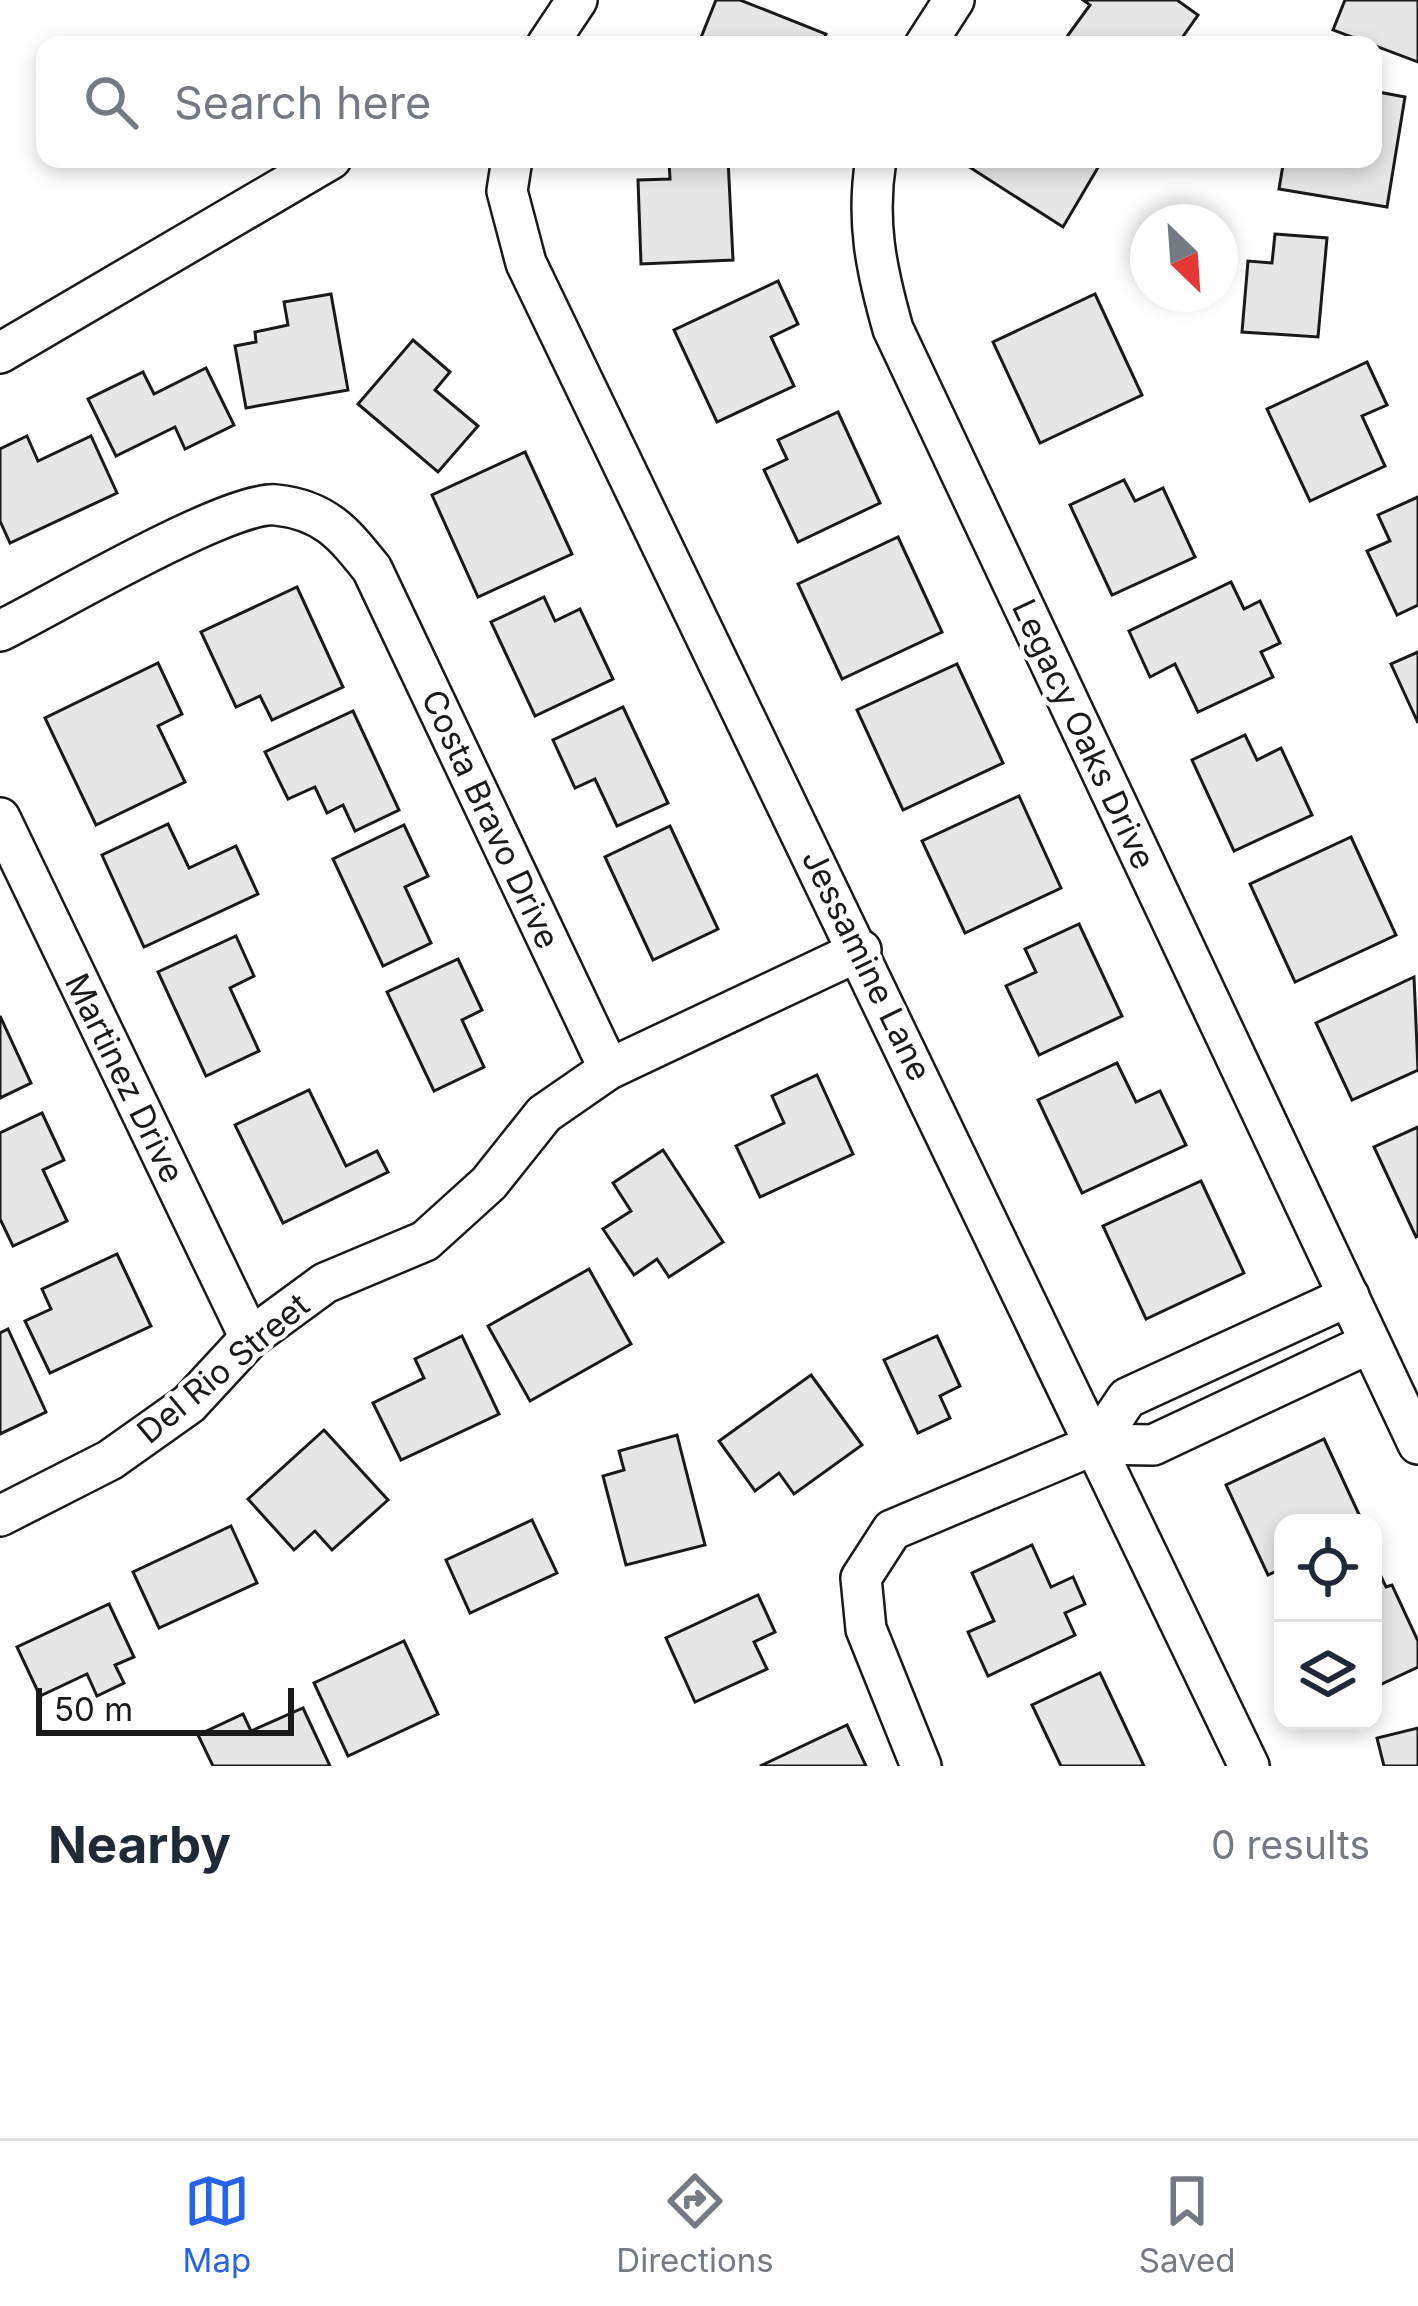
<!DOCTYPE html>
<style>
body{margin:0;font-family:Inter,sans-serif;background:#f2f2f3;color:#1f2937}
.controls{position:absolute;right:36px;bottom:36px;display:grid;overflow:hidden;border-radius:24px;box-shadow:0 6px 18px #0003}
.controls button{width:108px;height:108px;display:grid;place-items:center;padding:0;border:0;border-bottom:3px solid #e0e1e3;background:#fff;color:#1f2937;font:60px sans-serif}
.compass{position:absolute;left:1130px;top:204px;width:108px;height:108px;border-radius:50%;background:#fff;box-shadow:0 6px 18px #0003;rotate:155deg}
.scale{position:absolute;left:36px;bottom:30px;width:258px;box-sizing:border-box;padding-left:12px;border:6px solid #1a1a1a;border-top:0;font-size:33px;line-height:42px;white-space:nowrap;color:#1a1a1a;-webkit-text-stroke:9px #fff;paint-order:stroke}
.list{margin:0;padding:0;list-style:none}
h2{display:flex;justify-content:space-between;align-items:center;height:156px;margin:0;padding:0 48px;font-size:51px}
h2 small{font-size:39px;font-weight:400;color:#747a83}
.icon{flex:none;width:66px;height:66px;fill:none;stroke:currentColor;stroke-width:2;stroke-linecap:round;stroke-linejoin:round}
.map{position:relative;flex:none;width:1418px;height:1766px;overflow:hidden}
.search{position:absolute;background:#fff;box-shadow:0 6px 18px #0003;left:36px;right:36px;top:36px;height:132px;display:flex;align-items:center;gap:30px;box-sizing:border-box;padding:0 42px;border-radius:24px;color:#747a83;font-size:45px}
.sheet{height:372px;background:#fff}
nav{display:flex;justify-content:space-around;align-items:center;box-sizing:border-box;height:168px;border-top:3px solid #e0e1e3;background:#fff;font-size:33px;color:#747a83}
nav a{display:grid;justify-items:center;gap:6px}
nav .on{color:#2563eb}
.map>svg:first-child{display:block}
.building{fill:#e6e6e6;stroke:#1a1a1a;stroke-width:3}
.lines{fill:none;stroke-linecap:round;stroke-linejoin:round}
.minor-casing{stroke:#1a1a1a;stroke-width:44}
.minor{stroke:#fff;stroke-width:39}
.labels{text-anchor:middle;dominant-baseline:central;stroke-width:9;stroke-linejoin:round;paint-order:stroke}
.street-label{font-size:33px;fill:#1a1a1a;stroke:#fff}
</style>
<div class="map">
<svg width="1418" height="1766" viewBox="0 0 1418 1766">
<rect width="100%" height="100%" fill="#fff"/>
<g class="building">
<path d="M716,0H740L826,34L822,45H698Z"/>
<path d="M1083,0H1177L1198,15L1177,45H1066L1063,42L1090,5Z"/>
<path d="M1345,0H1418V62L1333,30Z"/>
<path d="M1373,91L1405,97L1387,207L1279,189L1284,159H1373Z"/>
<path d="M728,159L733,260L641,264L638,180L670,179L669,161Z"/>
<path d="M1103,159L1063,227L960,161L961,159Z"/>
<path d="M1275,234L1327,238L1318,337L1242,332L1248,261L1272,263Z"/>
<path d="M778,281L798,324L771,337L794,386L717,422L674,330Z"/>
<path d="M331,294L348,390L246,408L235,346L256,342L255,332L288,325L284,302Z"/>
<path d="M1095,294L1142,395L1040,443L993,342Z"/>
<path d="M413,340L450,372L435,390L478,426L438,472L358,404Z"/>
<path d="M1367,362L1387,405L1362,416L1385,466L1310,501L1267,409Z"/>
<path d="M206,368L234,425L185,449L175,427L116,456L88,399L143,372L154,394Z"/>
<path d="M838,412L880,503L798,542L764,470L787,459L778,440Z"/>
<path d="M27,436L38,461L91,436L117,493L10,543L0,521V449Z"/>
<path d="M525,452L572,554L478,597L432,495Z"/>
<path d="M1124,480L1135,501L1163,488L1195,557L1112,595L1070,505Z"/>
<path d="M1418,497V605L1397,615L1367,551L1390,541L1378,515Z"/>
<path d="M898,537L942,632L842,679L798,584Z"/>
<path d="M1231,582L1244,609L1260,601L1280,643L1261,652L1273,677L1198,712L1175,664L1150,677L1129,631Z"/>
<path d="M297,587L343,687L272,720L260,696L236,707L201,632Z"/>
<path d="M544,597L555,621L580,609L613,679L535,716L491,622Z"/>
<path d="M1418,652V723L1391,664Z"/>
<path d="M158,663L182,714L158,726L185,782L96,825L45,718Z"/>
<path d="M957,664L1003,763L903,810L857,710Z"/>
<path d="M623,707L668,803L617,826L595,779L575,788L553,740Z"/>
<path d="M353,711L399,810L355,831L343,805L327,813L315,787L288,799L265,752Z"/>
<path d="M1245,735L1257,760L1281,748L1312,815L1234,851L1192,760Z"/>
<path d="M1019,796L1061,888L965,933L922,841Z"/>
<path d="M168,824L189,868L236,846L258,894L144,947L102,855Z"/>
<path d="M404,825L428,876L405,887L431,943L383,966L333,859Z"/>
<path d="M670,826L718,929L653,960L605,857Z"/>
<path d="M1351,837L1396,935L1295,982L1250,884Z"/>
<path d="M1079,924L1122,1016L1039,1055L1006,986L1036,972L1025,949Z"/>
<path d="M236,936L254,976L230,988L259,1051L206,1076L158,972Z"/>
<path d="M458,959L482,1010L462,1020L484,1067L434,1091L387,992Z"/>
<path d="M1414,977L1418,1070L1352,1100L1316,1023Z"/>
<path d="M0,1016L31,1083L0,1098Z"/>
<path d="M1117,1063L1136,1102L1160,1091L1186,1145L1082,1193L1038,1100Z"/>
<path d="M817,1075L853,1154L760,1197L736,1146L784,1123L772,1096Z"/>
<path d="M309,1090L346,1166L377,1151L388,1172L283,1223L235,1125Z"/>
<path d="M42,1113L64,1160L43,1170L67,1221L13,1246L0,1219V1133Z"/>
<path d="M1418,1127V1236L1416,1237L1374,1147Z"/>
<path d="M663,1150L723,1242L669,1277L657,1259L634,1275L603,1229L631,1211L613,1183Z"/>
<path d="M1201,1181L1244,1273L1146,1319L1103,1226Z"/>
<path d="M117,1254L151,1326L50,1373L25,1321L51,1309L42,1289Z"/>
<path d="M589,1269L631,1344L530,1401L488,1326Z"/>
<path d="M8,1329L46,1412L0,1434V1333Z"/>
<path d="M462,1336L499,1414L401,1460L373,1403L424,1378L415,1359Z"/>
<path d="M937,1336L960,1386L940,1396L950,1418L918,1433L884,1360Z"/>
<path d="M811,1375L862,1445L794,1494L779,1473L755,1491L719,1441Z"/>
<path d="M324,1430L388,1500L332,1550L315,1531L294,1550L248,1499Z"/>
<path d="M677,1435L705,1545L626,1565L603,1476L624,1470L619,1451Z"/>
<path d="M1324,1439L1363,1523H1283V1568L1268,1575L1226,1485Z"/>
<path d="M532,1520L557,1573L470,1613L446,1560Z"/>
<path d="M231,1526L257,1583L159,1628L133,1572Z"/>
<path d="M1032,1545L1051,1587L1073,1577L1085,1604L1065,1613L1075,1635L988,1676L968,1632L994,1621L972,1573Z"/>
<path d="M1376,1566L1386,1587L1392,1585L1418,1641V1667L1373,1688Z"/>
<path d="M758,1595L775,1632L754,1642L767,1669L695,1702L666,1638Z"/>
<path d="M109,1604L134,1657L115,1665L124,1683L97,1696L87,1674L40,1696L17,1647Z"/>
<path d="M404,1641L438,1714L348,1756L314,1683Z"/>
<path d="M1100,1673L1144,1766H1061L1032,1705Z"/>
<path d="M303,1708L330,1766H213L198,1735L243,1714L251,1731Z"/>
<path d="M847,1725L866,1766H760Z"/>
<path d="M1418,1728V1766H1384L1377,1738Z"/>
</g>
<g class="lines">
<g class="minor-casing">
<g id="minor">
<path d="M547,45L577,0"/>
<path d="M925,45L954,0"/>
<path d="M512,159L507,191L526,263L1249,1766"/>
<path d="M876,159C866,221 876,269 893,329L1418,1444"/>
<path d="M0,353L331,159"/>
<path d="M0,631C51,606 230,500 276,505C325,510 344,534 372,569L609,1069"/>
<path d="M0,818L250,1338"/>
<path d="M1096,1444L1127,1398L1349,1296"/>
<path d="M0,1516L110,1460L189,1404L250,1338L325,1283L425,1241L489,1183L544,1114L609,1069L861,950"/>
<path d="M921,1766L866,1629L861,1578L892,1530L1096,1444L1153,1445L1370,1343"/>
</g>
</g>
<use href="#minor" class="minor"/>
</g>
<g class="labels">
<g class="street-label">
<text transform="translate(1084 734) rotate(65)">Legacy Oaks Drive</text>
<text transform="translate(491 819) rotate(65)">Costa Bravo Drive</text>
<text transform="translate(867 965) rotate(64)">Jessamine Lane</text>
<text transform="translate(125 1078) rotate(64)">Martinez Drive</text>
<text transform="translate(223 1368) rotate(-40)">Del Rio Street</text>
</g>
</g>
</svg>
<div class="controls">
<button><svg class="icon" aria-label="locate" viewBox="0 0 24 24"><circle cx="12" cy="12" r="6"/><path d="M12 2v4M12 18v4M2 12h4M18 12h4"/></svg></button>
<button><svg class="icon" aria-label="layers" viewBox="0 0 24 24"><path d="M12 4l9 5-9 5-9-5zM3 14l9 5 9-5"/></svg></button>
</div>
<svg class="compass" viewBox="-18 -18 36 36"><path d="M0-13l5 13h-10z" fill="#e53935"/><path d="M0 13l5-13h-10z" fill="#747a83"/></svg>
<div class="scale">50 m</div>
<div class="search"><svg class="icon" aria-label="search" viewBox="0 0 24 24"><circle cx="10" cy="10" r="6"/><path d="M15 15l6 6"/></svg>Search here</div>
</div>
<section class="sheet">
<h2>Nearby<small>0 results</small></h2>
<ul class="list">
</ul>
</section>
<nav>
<a class="on"><svg class="icon" aria-label="map" viewBox="0 0 24 24"><path d="M3 6l6-2 6 2 6-2v14l-6 2-6-2-6 2zM9 4v14M15 6v14"/></svg>Map</a>
<a><svg class="icon" aria-label="directions" viewBox="0 0 24 24"><path d="M12 3l9 9-9 9-9-9zM9 14v-3h6M13 9l2 2-2 2"/></svg>Directions</a>
<a><svg class="icon" aria-label="saved" viewBox="0 0 24 24"><path d="M7 4h10v16l-5-4-5 4z"/></svg>Saved</a>
</nav>
